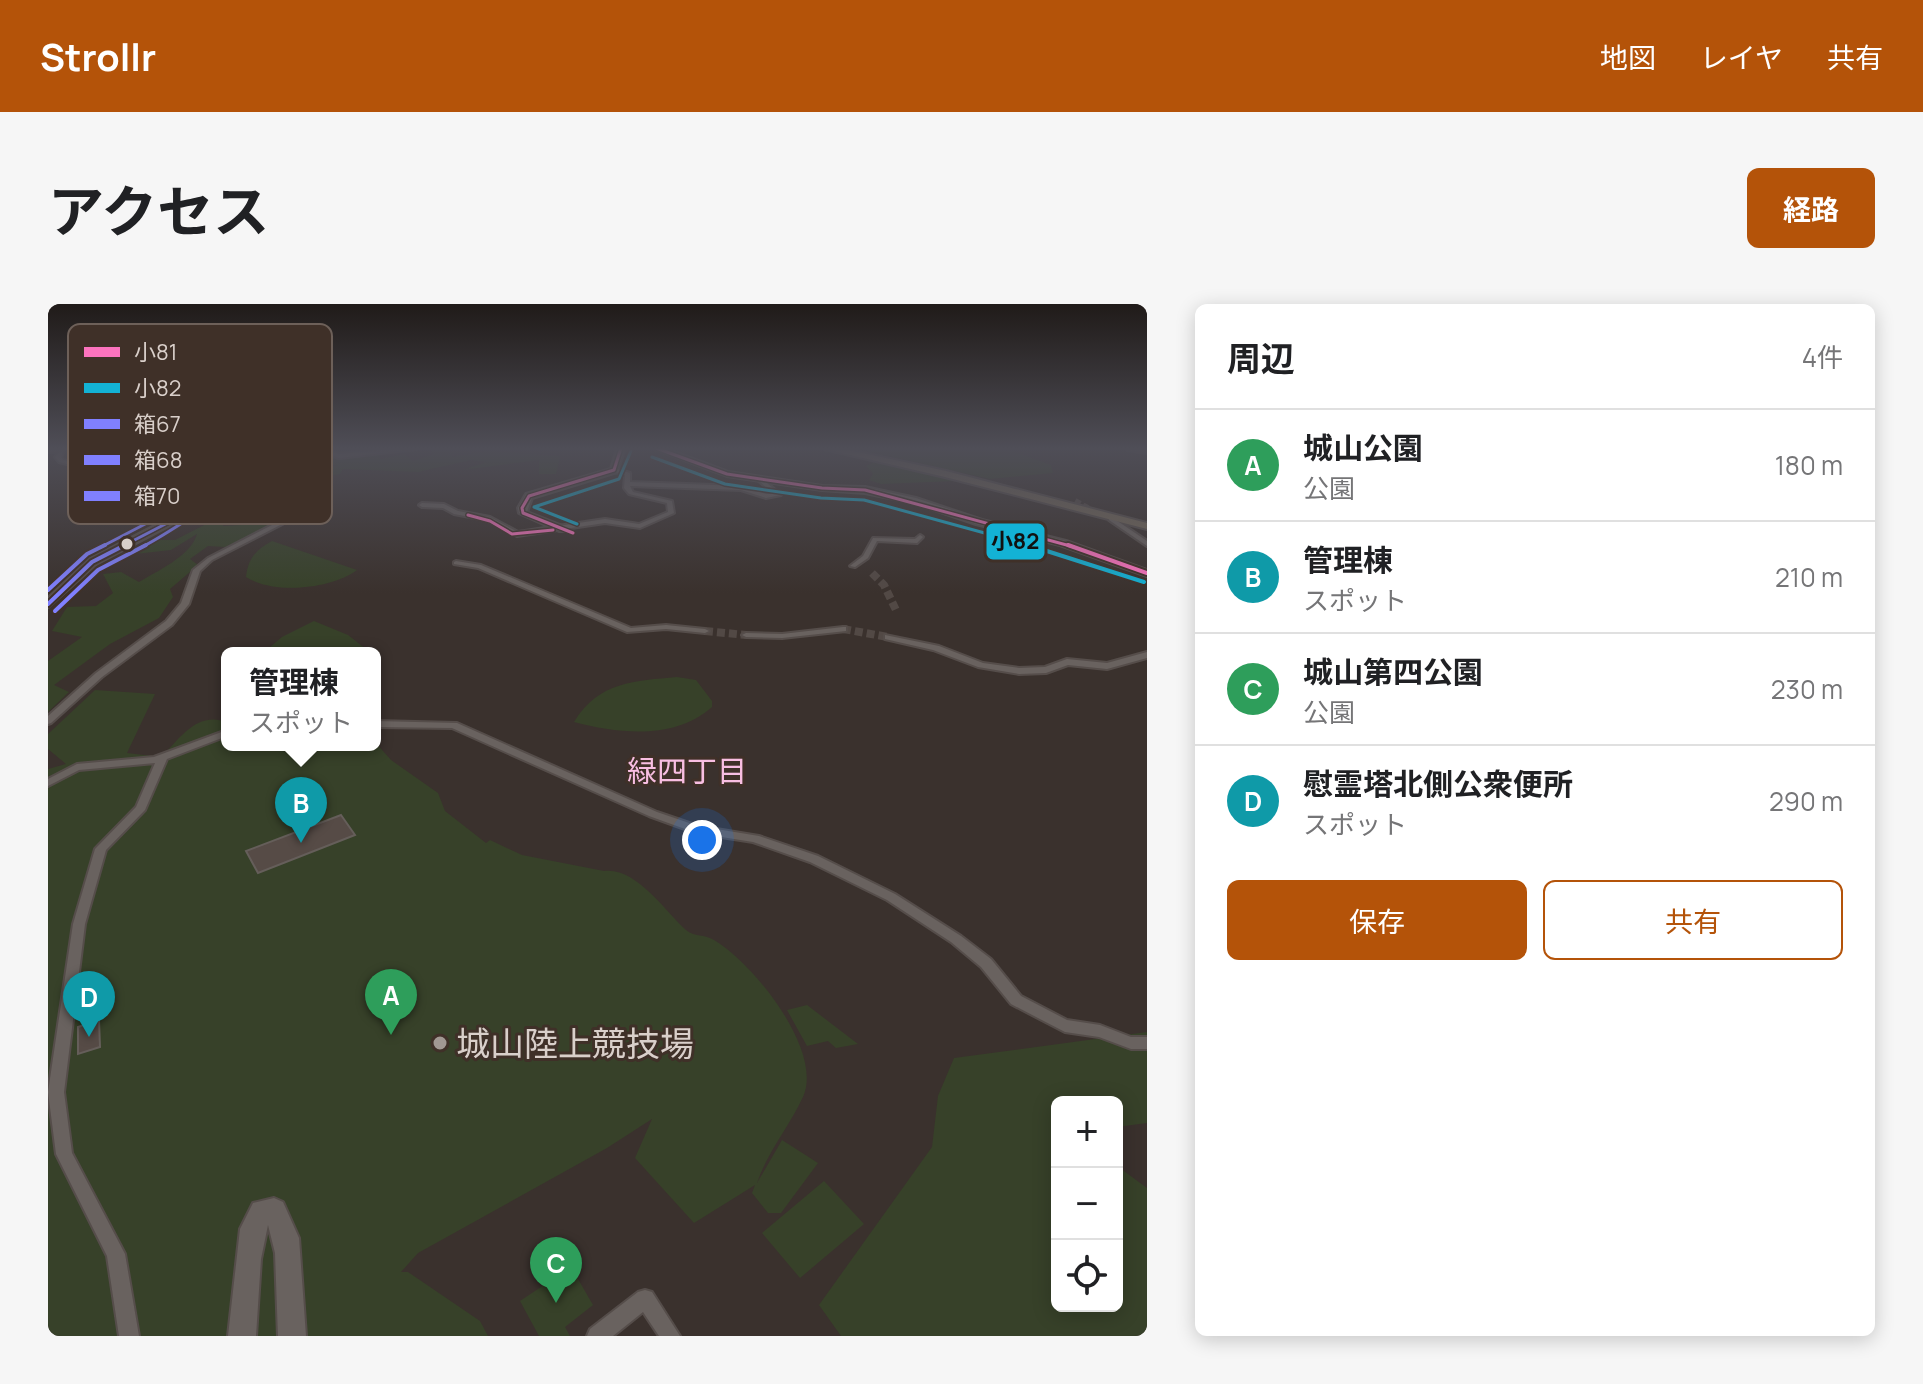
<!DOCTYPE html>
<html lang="ja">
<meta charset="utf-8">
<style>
body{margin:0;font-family:Manrope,"Noto Sans JP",sans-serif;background:#f6f6f6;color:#202124}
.controls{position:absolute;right:24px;bottom:24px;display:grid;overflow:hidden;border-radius:12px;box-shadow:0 4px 20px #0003}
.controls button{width:72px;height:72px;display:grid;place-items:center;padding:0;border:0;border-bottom:2px solid #e0e0e0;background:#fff;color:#202124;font:40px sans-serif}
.you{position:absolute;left:654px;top:536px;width:28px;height:28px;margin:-20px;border:6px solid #fff;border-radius:50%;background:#1a73e8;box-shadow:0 0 0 12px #1a73e833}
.badge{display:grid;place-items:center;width:52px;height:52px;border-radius:50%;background:#b45309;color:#fff;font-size:26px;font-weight:700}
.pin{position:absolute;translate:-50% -66px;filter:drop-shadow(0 2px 4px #0008)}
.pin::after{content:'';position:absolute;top:42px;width:28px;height:24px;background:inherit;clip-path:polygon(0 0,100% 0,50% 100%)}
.popup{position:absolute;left:173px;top:343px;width:160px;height:104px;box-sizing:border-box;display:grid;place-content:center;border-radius:12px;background:#fff;filter:drop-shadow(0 2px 6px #0005);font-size:26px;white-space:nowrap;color:#757577}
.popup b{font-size:30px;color:#202124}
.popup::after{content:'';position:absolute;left:50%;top:100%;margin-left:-16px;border:16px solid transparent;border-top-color:#fff}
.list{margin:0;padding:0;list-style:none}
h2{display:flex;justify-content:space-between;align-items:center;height:104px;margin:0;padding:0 32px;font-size:34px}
h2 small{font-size:26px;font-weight:400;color:#757577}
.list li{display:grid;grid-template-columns:52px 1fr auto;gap:24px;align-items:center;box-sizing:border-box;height:112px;padding:0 32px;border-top:2px solid #e0e0e0}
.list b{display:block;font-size:30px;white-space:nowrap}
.list p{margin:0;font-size:26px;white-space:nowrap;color:#757577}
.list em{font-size:26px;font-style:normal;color:#757577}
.actions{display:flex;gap:16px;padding:24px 32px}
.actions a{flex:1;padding:18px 0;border:2px solid #b45309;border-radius:12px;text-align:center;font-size:28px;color:#b45309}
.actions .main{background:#b45309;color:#fff}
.icon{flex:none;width:44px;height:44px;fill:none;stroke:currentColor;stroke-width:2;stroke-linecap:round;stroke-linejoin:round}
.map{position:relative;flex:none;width:1099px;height:1032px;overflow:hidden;border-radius:12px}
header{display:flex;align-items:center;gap:48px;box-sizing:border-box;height:112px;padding:0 40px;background:#b45309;color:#fff}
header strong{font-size:38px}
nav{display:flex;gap:44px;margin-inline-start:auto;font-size:28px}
.intro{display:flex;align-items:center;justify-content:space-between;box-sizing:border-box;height:192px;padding:0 48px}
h1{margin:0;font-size:56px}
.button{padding:20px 36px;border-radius:12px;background:#b45309;color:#fff;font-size:28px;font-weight:700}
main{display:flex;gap:48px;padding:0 48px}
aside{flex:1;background:#fff;border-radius:12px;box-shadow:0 4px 20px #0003}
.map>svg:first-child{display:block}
.green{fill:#374129}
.building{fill:#564b46;stroke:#655e5a;stroke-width:2}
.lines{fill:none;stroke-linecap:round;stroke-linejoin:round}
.street-tunnel-far1{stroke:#524945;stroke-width:6;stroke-dasharray:6 3;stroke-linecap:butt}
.street-tunnel{stroke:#524945;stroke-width:8;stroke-dasharray:8 4;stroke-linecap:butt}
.street-casing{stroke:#554d4a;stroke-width:4}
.secondary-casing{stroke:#554d4a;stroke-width:4}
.highway-casing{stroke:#554d4a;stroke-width:4}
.street{fill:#69625f;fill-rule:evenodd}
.secondary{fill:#69625f;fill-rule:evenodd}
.highway{fill:#726758;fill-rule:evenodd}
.bus-1-far1-casing{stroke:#3f3028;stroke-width:6}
.bus-1-casing{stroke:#3f3028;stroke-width:8}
.bus-2-far1-casing{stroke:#3f3028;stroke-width:6}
.bus-2-casing{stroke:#3f3028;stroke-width:8}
.bus-3-far1-casing{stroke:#3f3028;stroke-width:6}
.bus-3-casing{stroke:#3f3028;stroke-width:8}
.bus-4-far1-casing{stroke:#3f3028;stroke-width:6}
.bus-4-casing{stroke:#3f3028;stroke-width:8}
.bus-5-far1-casing{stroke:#3f3028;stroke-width:6}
.bus-5-casing{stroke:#3f3028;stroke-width:8}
.bus-1-far1{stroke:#fc73be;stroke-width:3}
.bus-1{stroke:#fc73be;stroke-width:4}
.bus-2-far1{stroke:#13b2d5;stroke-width:3}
.bus-2{stroke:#13b2d5;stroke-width:4}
.bus-3-far1{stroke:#8080ff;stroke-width:3}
.bus-3{stroke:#8080ff;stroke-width:4}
.bus-4-far1{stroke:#8080ff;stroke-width:3}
.bus-4{stroke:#8080ff;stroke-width:4}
.bus-5-far1{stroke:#8080ff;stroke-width:3}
.bus-5{stroke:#8080ff;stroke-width:4}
.bus-dot{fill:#d9cfca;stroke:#3f3028;stroke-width:3}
.poi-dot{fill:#a19893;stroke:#3f3028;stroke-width:3}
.labels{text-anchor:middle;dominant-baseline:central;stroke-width:6;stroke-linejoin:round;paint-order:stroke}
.neighbourhood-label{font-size:30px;fill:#f8bee2;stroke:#3f3028}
.near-poi-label{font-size:34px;fill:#d9cfca;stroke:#3f3028;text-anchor:start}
.key{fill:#3f3028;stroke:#6d6059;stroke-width:2}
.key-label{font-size:22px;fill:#d9cfca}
.line-badge{stroke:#3f3028;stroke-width:3}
.pale-badge-label{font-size:22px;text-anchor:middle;font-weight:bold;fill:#111}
</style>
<header>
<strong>Strollr</strong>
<nav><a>地図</a><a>レイヤ</a><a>共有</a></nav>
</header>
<div class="intro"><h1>アクセス</h1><a class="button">経路</a></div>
<main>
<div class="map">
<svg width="1099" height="1032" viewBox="0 0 1099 1032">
<rect width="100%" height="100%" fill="#3a312d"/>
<g class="green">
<path d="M248,144L259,148L273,147L283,153L330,150L333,155L356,150L365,157L386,150L380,145L401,144L404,153L439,147L512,152L508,170H491V156L415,166L438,158L423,156L370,168L295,165L292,170L260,175L248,172L290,161L240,164L265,157L253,153L232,157L189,151L204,146Z"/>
<path d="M805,144H957L1003,161L1005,169L942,175Z"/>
<path d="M106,152L137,153L132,160L146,159L154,164C139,167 128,164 114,165C97,166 84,175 70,183H93L59,188L48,184L61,177L57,167L34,171C57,154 83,165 106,152Z"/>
<path d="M829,157L908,177L833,180L821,176L825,170L818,162Z"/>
<path d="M176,164L186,165C182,184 158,184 143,192L132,186L152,172Z"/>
<path d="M202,165L246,176L236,180L261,181L269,189L239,185L205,194L208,206L241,208L239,214L230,215L222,208L200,209L202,214L191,216L193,205H182L175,222L229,219L177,243L160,242L142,255L150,261L122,285L125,293L111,314L62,340L6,381L21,388L0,408V357L34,333L4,327L19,303L48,302L65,289L55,270L73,268L91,278C109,267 143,252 149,230L123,246L87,250L98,236H127L166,216L170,200H157L171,198L190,188L179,185L197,177Z"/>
<path d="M224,237L309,266C284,285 225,291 198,273C200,254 208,246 224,237Z"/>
<path d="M266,317L300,331L323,349H215L234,333Z"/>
<path d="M629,373L648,376L664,397V403C627,436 572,430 526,418C551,377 587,377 629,373Z"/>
<path d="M47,386L107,390L79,449L113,453C133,433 149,407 179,418V441L327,438L343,456L390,489L397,507L438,539L442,536L474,551L556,567C588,563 616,606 638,626C646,633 657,630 666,636C704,658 776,746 755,793C741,823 720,847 709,879L734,836L770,859L733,909H720L704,889L707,881L646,919L587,854L604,815L559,844L370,949L353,968H360L432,1017L440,1032H0V465L18,460L0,445V430Z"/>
<path d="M759,701L810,740L788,744L780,737L759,742L739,706Z"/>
<path d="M1099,728V819L1069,823V798H1009V1002H1069V862L1099,884V1032H793L771,1001L884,843L890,792L906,754Z"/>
<path d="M776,877L816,920L752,974L714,929Z"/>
<path d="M523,963L545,1001L517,1023L522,1032H491L472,997Z"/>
</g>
<g class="building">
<path d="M293,511L307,531L210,569L198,547Z"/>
<path d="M51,716L52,743L30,750V723Z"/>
</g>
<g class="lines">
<path class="street-tunnel-far1" d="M1027,197L1051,210"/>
<g class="street-tunnel">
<path d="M824,269L836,281L848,306"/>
<path d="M795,325L840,333"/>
<path d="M657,327L698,331"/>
</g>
<g class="street-casing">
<g id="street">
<path d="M0,144L16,145L13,153L15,156L71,169L105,152L154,149L157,151L106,156L72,173L11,158L7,153L11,148H0Z"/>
<path d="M279,144H284V148L291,150L353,144H376L291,154L280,150Z"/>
<path d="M1078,144L1099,145V149L1080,146Z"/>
<path d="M176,149L197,154L194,159L271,181L275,199L164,256L152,267L141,300L124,321L54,373L3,419L0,420V412L48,369L118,317L133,299L145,266L160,254L269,198L266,183L189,161L188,159L191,156L174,152Z"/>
<path d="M566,164L582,169V178L694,182L718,190H725L710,176L712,173L733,191L718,194L693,186L582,182L585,188L624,197L626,209L592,224L557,219L469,232L438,216L406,210L395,204L374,203L371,201L374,199L396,200L410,207L442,213L470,228L557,215L591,220L620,208L619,199L581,190L576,184L577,171L564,167Z"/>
<path d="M1061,214H1065L1099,237V242L1061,216Z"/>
<path d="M872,231L875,233L869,239L829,237L820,254L807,263L802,262L815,252L825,234L867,235Z"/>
<path d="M408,257L433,261L583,324L618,321L657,325L661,327L657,329L618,325L579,328L430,264L406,260V258Z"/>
<path d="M795,323H798V327L734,334L698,333L694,331L698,329L734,330Z"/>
<path d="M837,331L891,342L935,359L971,364L997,363L1019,355L1059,359L1099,348V354L1059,365L1020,361L998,369L971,370L930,363L885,346L837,335Z"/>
<path d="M327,417L409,419L609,508L650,522L711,532L770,552L847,590L913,632L943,655L973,692L1019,716L1052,721L1083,733H1099V745H1083L1051,733L1017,728L963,700L933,663L903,638L839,596L762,558L705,538L648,529L601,512L404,424L327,423Z"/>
<path d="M179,426V432L119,455L97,506L58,546L37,620L16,788L24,849L77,950L91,1032H71L59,952L8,850L0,788L25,620L47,545L88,503L107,459L31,466L0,482V475L29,460L106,453Z"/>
<path d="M597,986L604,988L632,1032H611L595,1008L565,1032H539L542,1025L590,988Z"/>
</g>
</g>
<g class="secondary-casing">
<g id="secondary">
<path d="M97,144C126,144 171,149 197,161L200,169L193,180L164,192L132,216L48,260L0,303V294L40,256L126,212L158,188L187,176L192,169L190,164L182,160Z"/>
<path d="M569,144H577L569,168L484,194L479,208L517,223V227H511L471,209L470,204L478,190L563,165Z"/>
<path d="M604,144H615L680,168L774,182L817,183L868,194L934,216L1018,237L1099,266V272L1012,241L928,220L866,199L817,189L774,186L679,172Z"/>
<path d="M226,894L235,898L251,934L258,1032H230L227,949L220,921L213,955L208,1032H180L192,925L205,899Z"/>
</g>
</g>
<g class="highway-casing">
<path id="highway" d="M772,144H791L898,167L1099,219V225L897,173Z"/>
</g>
<use href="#street" class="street"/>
<use href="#secondary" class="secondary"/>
<use href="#highway" class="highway"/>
<g class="bus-1-far1-casing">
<g id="bus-1-far1">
<path d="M608,144L679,170L774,184L817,186L1026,243"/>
<path d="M420,211L442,217L464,230L505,226"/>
<path d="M525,229L475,209L474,204L481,192L566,166L573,144"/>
</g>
</g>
<g class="bus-1-casing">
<path id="bus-1" d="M1020,241L1099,269"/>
</g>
<g class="bus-2-far1-casing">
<g id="bus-2-far1">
<path d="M604,153L677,180L773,194L816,196L988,243"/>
<path d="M529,220L486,203L571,175L583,147"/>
</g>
</g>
<g class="bus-2-casing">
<path id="bus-2" d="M980,241L1096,278"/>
</g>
<g class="bus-3-far1-casing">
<path id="bus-3-far1" d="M73,243L129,214L161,190L190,178L196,169L194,163L184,158L103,144"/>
</g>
<g class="bus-3-casing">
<path id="bus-3" d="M0,300L44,258L77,241"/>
</g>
<g class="bus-4-far1-casing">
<path id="bus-4-far1" d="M94,243C119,230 141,214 165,199C183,189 194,188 206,171L202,156L187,148L164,144"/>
</g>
<g class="bus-4-casing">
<path id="bus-4" d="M7,307L50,266L98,241"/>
</g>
<g class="bus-5-far1-casing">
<path id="bus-5-far1" d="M53,243L124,206L156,181L184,169L98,154"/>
</g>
<g class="bus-5-casing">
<path id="bus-5" d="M0,286L39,250L57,241"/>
</g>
<use href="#bus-1-far1" class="bus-1-far1"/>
<use href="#bus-1" class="bus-1"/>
<use href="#bus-2-far1" class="bus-2-far1"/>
<use href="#bus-2" class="bus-2"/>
<use href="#bus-3-far1" class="bus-3-far1"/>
<use href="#bus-3" class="bus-3"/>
<use href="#bus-4-far1" class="bus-4-far1"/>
<use href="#bus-4" class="bus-4"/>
<use href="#bus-5-far1" class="bus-5-far1"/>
<use href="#bus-5" class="bus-5"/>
</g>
<linearGradient id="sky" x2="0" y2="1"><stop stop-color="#201b19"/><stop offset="0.5" stop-color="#4f4e57"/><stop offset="1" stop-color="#4f4e57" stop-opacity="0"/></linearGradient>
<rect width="1099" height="289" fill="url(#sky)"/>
<circle class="bus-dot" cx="79" cy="240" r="7"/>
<circle class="poi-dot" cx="392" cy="739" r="8"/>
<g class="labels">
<g class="neighbourhood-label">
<text x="639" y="466">緑四丁目</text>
</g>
<g class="near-poi-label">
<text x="408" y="739">城山陸上競技場</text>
</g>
</g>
<rect x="20" y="20" width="264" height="200" rx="12" class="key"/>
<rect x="36" y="43" width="36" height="10" fill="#fc73be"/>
<rect x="36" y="79" width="36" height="10" fill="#13b2d5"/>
<rect x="36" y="115" width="36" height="10" fill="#8080ff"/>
<rect x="36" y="151" width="36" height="10" fill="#8080ff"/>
<rect x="36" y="187" width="36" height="10" fill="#8080ff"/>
<g class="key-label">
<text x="86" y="56">小81</text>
<text x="86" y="92">小82</text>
<text x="86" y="128">箱67</text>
<text x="86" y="164">箱68</text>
<text x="86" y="200">箱70</text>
</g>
<rect class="line-badge" x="937" y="218" width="61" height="39" rx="8" fill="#13b2d5"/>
<g class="pale-badge-label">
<text x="967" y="245">小82</text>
</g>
</svg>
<div class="controls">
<button>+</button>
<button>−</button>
<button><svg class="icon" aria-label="locate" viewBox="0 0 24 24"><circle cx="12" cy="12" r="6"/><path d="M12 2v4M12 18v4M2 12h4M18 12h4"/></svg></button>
</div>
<div class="you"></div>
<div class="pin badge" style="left:343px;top:731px;background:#2e9e5b">A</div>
<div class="pin badge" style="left:253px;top:539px;background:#0f9aa8">B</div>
<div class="popup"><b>管理棟</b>スポット</div>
<div class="pin badge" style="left:508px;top:999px;background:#2e9e5b">C</div>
<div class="pin badge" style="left:41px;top:733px;background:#0f9aa8">D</div>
</div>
<aside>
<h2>周辺<small>4件</small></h2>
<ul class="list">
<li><span class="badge" style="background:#2e9e5b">A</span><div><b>城山公園</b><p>公園</p></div><em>180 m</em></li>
<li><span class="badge" style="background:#0f9aa8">B</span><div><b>管理棟</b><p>スポット</p></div><em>210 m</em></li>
<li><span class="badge" style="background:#2e9e5b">C</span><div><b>城山第四公園</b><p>公園</p></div><em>230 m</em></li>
<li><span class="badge" style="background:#0f9aa8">D</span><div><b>慰霊塔北側公衆便所</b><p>スポット</p></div><em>290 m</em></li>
</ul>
<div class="actions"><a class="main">保存</a><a>共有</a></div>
</aside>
</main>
